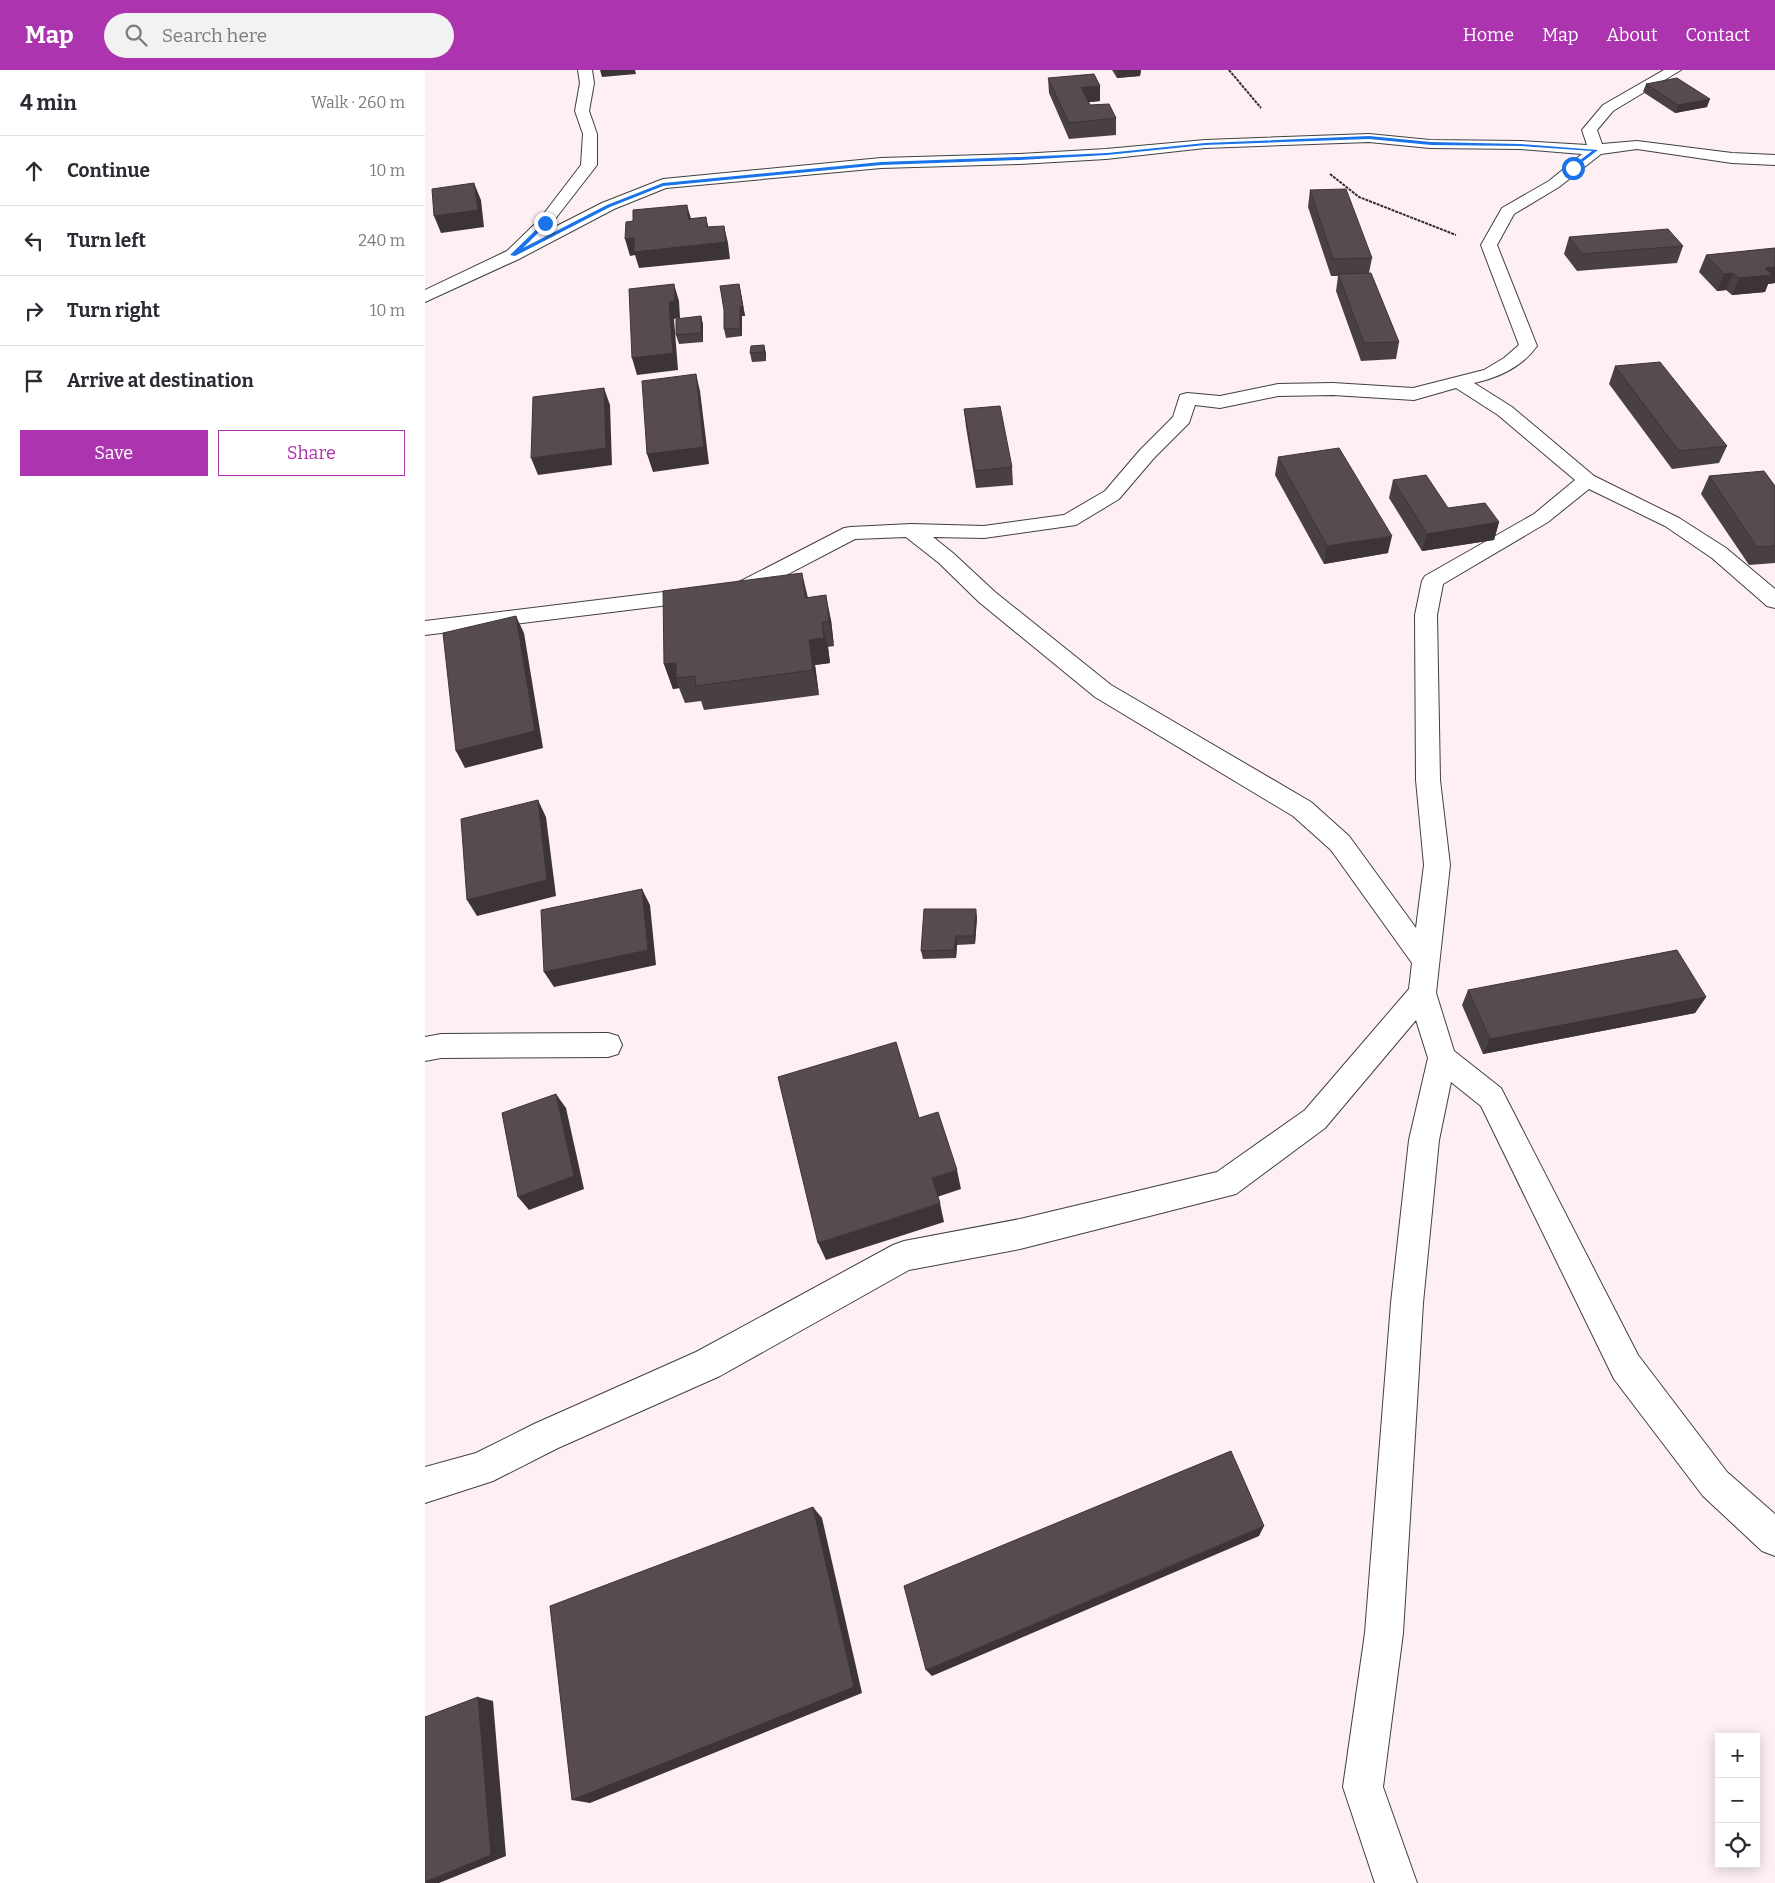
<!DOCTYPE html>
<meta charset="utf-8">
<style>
body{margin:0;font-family:Bitter,serif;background:#f2f2f3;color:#2b2b33}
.controls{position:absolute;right:15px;bottom:15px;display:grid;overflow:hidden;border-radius:0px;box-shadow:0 2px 12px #0003}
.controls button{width:45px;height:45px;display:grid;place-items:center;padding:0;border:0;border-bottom:1px solid #e1e1e2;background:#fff;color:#2b2b33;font:25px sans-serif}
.stop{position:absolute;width:15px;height:15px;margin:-11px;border:4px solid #1a73e8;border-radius:50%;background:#fff}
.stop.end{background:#1a73e8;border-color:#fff;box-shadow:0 1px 5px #0008}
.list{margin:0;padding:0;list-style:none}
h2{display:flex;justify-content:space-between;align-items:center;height:65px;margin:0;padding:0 20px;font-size:21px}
h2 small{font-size:16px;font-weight:400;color:#7c7c81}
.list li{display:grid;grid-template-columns:32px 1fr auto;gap:15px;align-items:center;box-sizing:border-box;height:70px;padding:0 20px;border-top:1px solid #e1e1e2}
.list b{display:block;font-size:19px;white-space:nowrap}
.list em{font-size:16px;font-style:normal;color:#7c7c81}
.actions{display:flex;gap:10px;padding:15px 20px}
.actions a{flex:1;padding:11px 0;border:1px solid #ac34af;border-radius:0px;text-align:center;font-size:18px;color:#ac34af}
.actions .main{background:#ac34af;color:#fff}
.icon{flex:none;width:28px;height:28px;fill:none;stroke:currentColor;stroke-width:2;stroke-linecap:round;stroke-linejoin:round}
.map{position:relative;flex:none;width:1350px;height:1813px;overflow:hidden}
header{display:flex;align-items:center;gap:30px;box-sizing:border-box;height:70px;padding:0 25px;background:#ac34af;color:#fff}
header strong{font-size:24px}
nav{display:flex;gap:28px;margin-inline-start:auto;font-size:18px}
.search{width:350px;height:45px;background:#f2f2f3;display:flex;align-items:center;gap:12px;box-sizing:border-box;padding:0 18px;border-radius:28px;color:#7c7c81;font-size:19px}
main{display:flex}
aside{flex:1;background:#fff}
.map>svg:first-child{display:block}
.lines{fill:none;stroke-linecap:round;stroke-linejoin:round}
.minor-casing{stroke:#404040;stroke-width:2}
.path{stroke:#2f2f2f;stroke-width:2;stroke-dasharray:3 1;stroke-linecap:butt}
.minor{fill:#fff;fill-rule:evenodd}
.wall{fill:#494046}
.shaded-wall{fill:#3c3439}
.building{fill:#554b51;stroke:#3c3439}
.route{fill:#1a73e8}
</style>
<header>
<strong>Map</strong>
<div class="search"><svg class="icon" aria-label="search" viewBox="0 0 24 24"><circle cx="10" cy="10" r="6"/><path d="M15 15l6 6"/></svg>Search here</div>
<nav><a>Home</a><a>Map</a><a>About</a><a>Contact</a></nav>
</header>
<main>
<aside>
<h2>4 min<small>Walk · 260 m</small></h2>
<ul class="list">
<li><svg class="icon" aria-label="ahead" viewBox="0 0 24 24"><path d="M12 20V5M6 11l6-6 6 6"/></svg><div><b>Continue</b></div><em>10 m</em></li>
<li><svg class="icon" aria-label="left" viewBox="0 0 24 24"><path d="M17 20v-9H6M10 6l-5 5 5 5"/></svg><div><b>Turn left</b></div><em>240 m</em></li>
<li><svg class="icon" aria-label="right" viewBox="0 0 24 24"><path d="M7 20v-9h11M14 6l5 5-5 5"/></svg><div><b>Turn right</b></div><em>10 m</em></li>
<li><svg class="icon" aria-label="arrive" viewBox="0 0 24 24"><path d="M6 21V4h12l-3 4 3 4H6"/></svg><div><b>Arrive at destination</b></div></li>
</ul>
<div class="actions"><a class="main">Save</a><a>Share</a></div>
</aside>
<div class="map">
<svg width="1350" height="1813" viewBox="0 0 1350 1813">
<rect width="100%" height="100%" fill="#fdeff2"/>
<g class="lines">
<g class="minor-casing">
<g id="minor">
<path d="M153,0H167L169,13L164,41L172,64V95L120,162L177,133L238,109L456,88L595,84L681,79L780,70L944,64L1005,70L1096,71L1162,75L1157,60L1178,35L1239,0H1256L1188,41L1172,60L1177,74L1212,71L1307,83L1350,85V95L1307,93L1212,79L1176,84L1134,117L1089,144L1072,175L1112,276C1097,297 1073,308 1049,313L1087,337L1169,406L1254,448L1301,478L1350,519V538L1342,536L1287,488L1240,456L1164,419L1123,452L1018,514L1012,545L1015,710L1025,795L1011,923L1029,981L1076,1018L1213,1285L1302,1402L1350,1444V1486L1337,1481L1278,1426L1189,1309L1056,1036L1026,1012L1014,1070L998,1233L978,1563L958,1717L992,1813H950L918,1717L940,1563L966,1233L984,1070L1003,988L991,950L900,1058L811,1124L595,1179L484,1200L295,1306L133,1378L68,1411L0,1433V1397L51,1383L109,1354L271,1282L468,1175L479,1171L595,1149L792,1102L880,1040L984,919L987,893L906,780L868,746L670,627L554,532L514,493L481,467L430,469L325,524L317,526L0,565V551L312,513L419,458L426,457L486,454L559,456L639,445L680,421L715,380L748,347L755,325L762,323L795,326L853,314L908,313L988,318L1059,300L1079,288L1094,275L1056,175L1077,138L1124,111L1157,84L1096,79L1005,78L944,72L780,78L681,89L595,94L456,98L241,118L189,139L94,189L0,232V220L82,181L114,150L156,95L158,64L150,41L155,13ZM1031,318L1073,345L1150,410L1109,444L1000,506L997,511L990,545L991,710L999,795L991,858L924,766L886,732L686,615L570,522L528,483L508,467L559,468L651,455L694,429L729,388L764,353L770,335L795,338L853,326L908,325L989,330Z"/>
<path d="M183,963L193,966L197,975L193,984L183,987L16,988L0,991V967L16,964Z"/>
</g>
</g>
<g class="path">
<path d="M804,0L836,38"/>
<path d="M905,104L934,127L1031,165"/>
</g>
<use href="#minor" class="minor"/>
</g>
<g class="wall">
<path d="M687,0H716L715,6L692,8Z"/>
<path d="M623,8L675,31L664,32L665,35L691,48V65L644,69L624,23Z"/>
<path d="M1221,14L1282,37L1250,43L1218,22Z"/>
<path d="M885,120L947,188L944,203L974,272L971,289L936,291L911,221L913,206H906L883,137Z"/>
<path d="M1144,167L1258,176L1252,193L1152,201L1139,184Z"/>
<path d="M1350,178V213L1343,214L1340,222L1307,225L1301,220L1292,221L1274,202L1281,185Z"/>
<path d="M314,214L320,246H317V266L301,268L299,259Z"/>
<path d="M276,246L278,255V272L254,274L251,265Z"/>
<path d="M339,275L341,284V291L327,292L325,283Z"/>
<path d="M1190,296L1302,376L1294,393L1247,399L1184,314Z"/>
<path d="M539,339L587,397L588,415L551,418L541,357Z"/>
<path d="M853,387L963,483L899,494L850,405Z"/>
<path d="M1284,406L1350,416V493L1324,495L1276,424Z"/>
<path d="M968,410L1023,438L1074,452L1069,470L997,481L964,428Z"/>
<path d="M383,528L406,550L409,576L403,577L405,593L390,595L394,625L279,640L276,631L260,633L254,618L248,619L239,594Z"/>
<path d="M552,847L550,874L532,875L531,888L498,889L496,881Z"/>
<path d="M1043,920L1281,927L1270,943L1058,984L1037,935Z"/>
</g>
<g class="shaded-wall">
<path d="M175,0H210L211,4L177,7Z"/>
<path d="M693,0H716L715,6L692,8Z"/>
<path d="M675,16V31L656,33V17Z"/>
<path d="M1285,29L1282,37L1250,43L1253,35Z"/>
<path d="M49,113L56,130L59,157L16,163L9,146Z"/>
<path d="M262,135L267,152L263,149Z"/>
<path d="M281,147L285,164L299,156L303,173L305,189L214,198L210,185L205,186L200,169L282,157Z"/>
<path d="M1350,197V213L1343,214L1340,222L1307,225L1314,208L1340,198Z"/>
<path d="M1308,203L1301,220L1292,221L1299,204Z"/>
<path d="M249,214L254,231L255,248L249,249L253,300L212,305L207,288L244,232Z"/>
<path d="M314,214L320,246H317V266L315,258Z"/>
<path d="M276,246L278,255V272L276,263Z"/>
<path d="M339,275L341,284V291L339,282Z"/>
<path d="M271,304L275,321L284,394L228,402L222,384Z"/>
<path d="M179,318L185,335L187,395L113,405L106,388Z"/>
<path d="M1074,452L1069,470L997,481L1002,464Z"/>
<path d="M967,466L963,483L899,494L902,476Z"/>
<path d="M377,503L383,528H380Z"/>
<path d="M401,525L406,550L409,576L404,552Z"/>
<path d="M91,546L99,563L118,678L40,698L31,681Z"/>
<path d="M397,552L403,577L405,593L390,595L394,625L388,600L384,570Z"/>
<path d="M251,593V608L254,618L248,619L239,594Z"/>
<path d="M113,730L121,747L131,826L52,846L42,830Z"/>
<path d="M217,819L225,835L231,895L129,917L119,902Z"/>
<path d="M551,839L552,847L550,874L549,866Z"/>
<path d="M531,866L532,875L531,888L529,880Z"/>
<path d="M1281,927L1270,943L1058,984L1065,969Z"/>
<path d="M131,1024L141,1038L159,1119L104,1140L93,1127Z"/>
<path d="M532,1100L536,1119L512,1127L507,1108Z"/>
<path d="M515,1133L519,1152L401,1190L393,1173Z"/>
<path d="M388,1437L397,1448L437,1623L165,1733L147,1730Z"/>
<path d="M839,1456L834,1466L507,1606L501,1600Z"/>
<path d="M53,1627L68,1631L81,1786L14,1813H0Z"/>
</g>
<g class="building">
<path d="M669,4L675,16L656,17L665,35L684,34L691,48L644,53L623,8Z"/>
<path d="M1252,8L1285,29L1253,35L1221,14Z"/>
<path d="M49,113L53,140L9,146L7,119Z"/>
<path d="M921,119L947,188L908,189L885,120Z"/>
<path d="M262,135L263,149L281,147L282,157L299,156L301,172L209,182V168L200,169L201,152L208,151V140Z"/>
<path d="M1243,159L1258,176L1157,184L1144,167Z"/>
<path d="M1350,178V197L1340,198L1347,205L1314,208L1308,203L1299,204L1281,185Z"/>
<path d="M946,203L974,272L939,273L913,204Z"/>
<path d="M249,214L250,231L244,232L248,283L207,288L204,219Z"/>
<path d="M314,214L318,237H315V258L299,259V240L295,216Z"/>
<path d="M276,246V263L251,265V249Z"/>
<path d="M339,275V282L325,283L326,276Z"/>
<path d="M1235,292L1302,376L1254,381L1190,296Z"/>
<path d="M271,304L279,377L222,384L217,311Z"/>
<path d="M179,318L181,378L106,388L108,327Z"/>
<path d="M575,336L587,397L550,401L539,339Z"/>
<path d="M914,378L967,466L902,476L853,387Z"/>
<path d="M1339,401L1350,416V476L1332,477L1284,406Z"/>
<path d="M1001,405L1023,438L1060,433L1074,452L1002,464L968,410Z"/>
<path d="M377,503L380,528L401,525L404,552H397L399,568L384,570L388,600L271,616L270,606L251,608V593L239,594L238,521Z"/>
<path d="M91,546L110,661L31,681L18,563Z"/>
<path d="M113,730L122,810L42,830L36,749Z"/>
<path d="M217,819L223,880L119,902L116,840Z"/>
<path d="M499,839H551L549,866H531L529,880L496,881Z"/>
<path d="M1252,880L1281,927L1065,969L1043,920Z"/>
<path d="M471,972L494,1048L513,1042L532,1100L507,1108L515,1133L393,1173L353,1007Z"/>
<path d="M131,1024L149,1106L93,1127L77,1043Z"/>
<path d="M806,1381L839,1456L501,1600L479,1516Z"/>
<path d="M388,1437L429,1617L147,1730L125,1536Z"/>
<path d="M53,1627L66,1785L0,1812V1647Z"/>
</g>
<path class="route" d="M944,66L1006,72L1096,74L1173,80L1148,99L1146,97L1167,81L1096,76L1006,75L944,69L780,75L682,85L595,90L456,95L238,116L185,137L90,186L85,185L119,152L123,153L98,178L182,135L238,113L456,92L595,87L682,83L780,73Z"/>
</svg>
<div class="controls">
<button>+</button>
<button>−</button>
<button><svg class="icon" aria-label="locate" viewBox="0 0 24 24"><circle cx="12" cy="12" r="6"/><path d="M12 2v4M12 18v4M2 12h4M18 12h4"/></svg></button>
</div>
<div class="stop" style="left:1148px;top:98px"></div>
<div class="stop end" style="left:120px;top:153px"></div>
</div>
</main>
